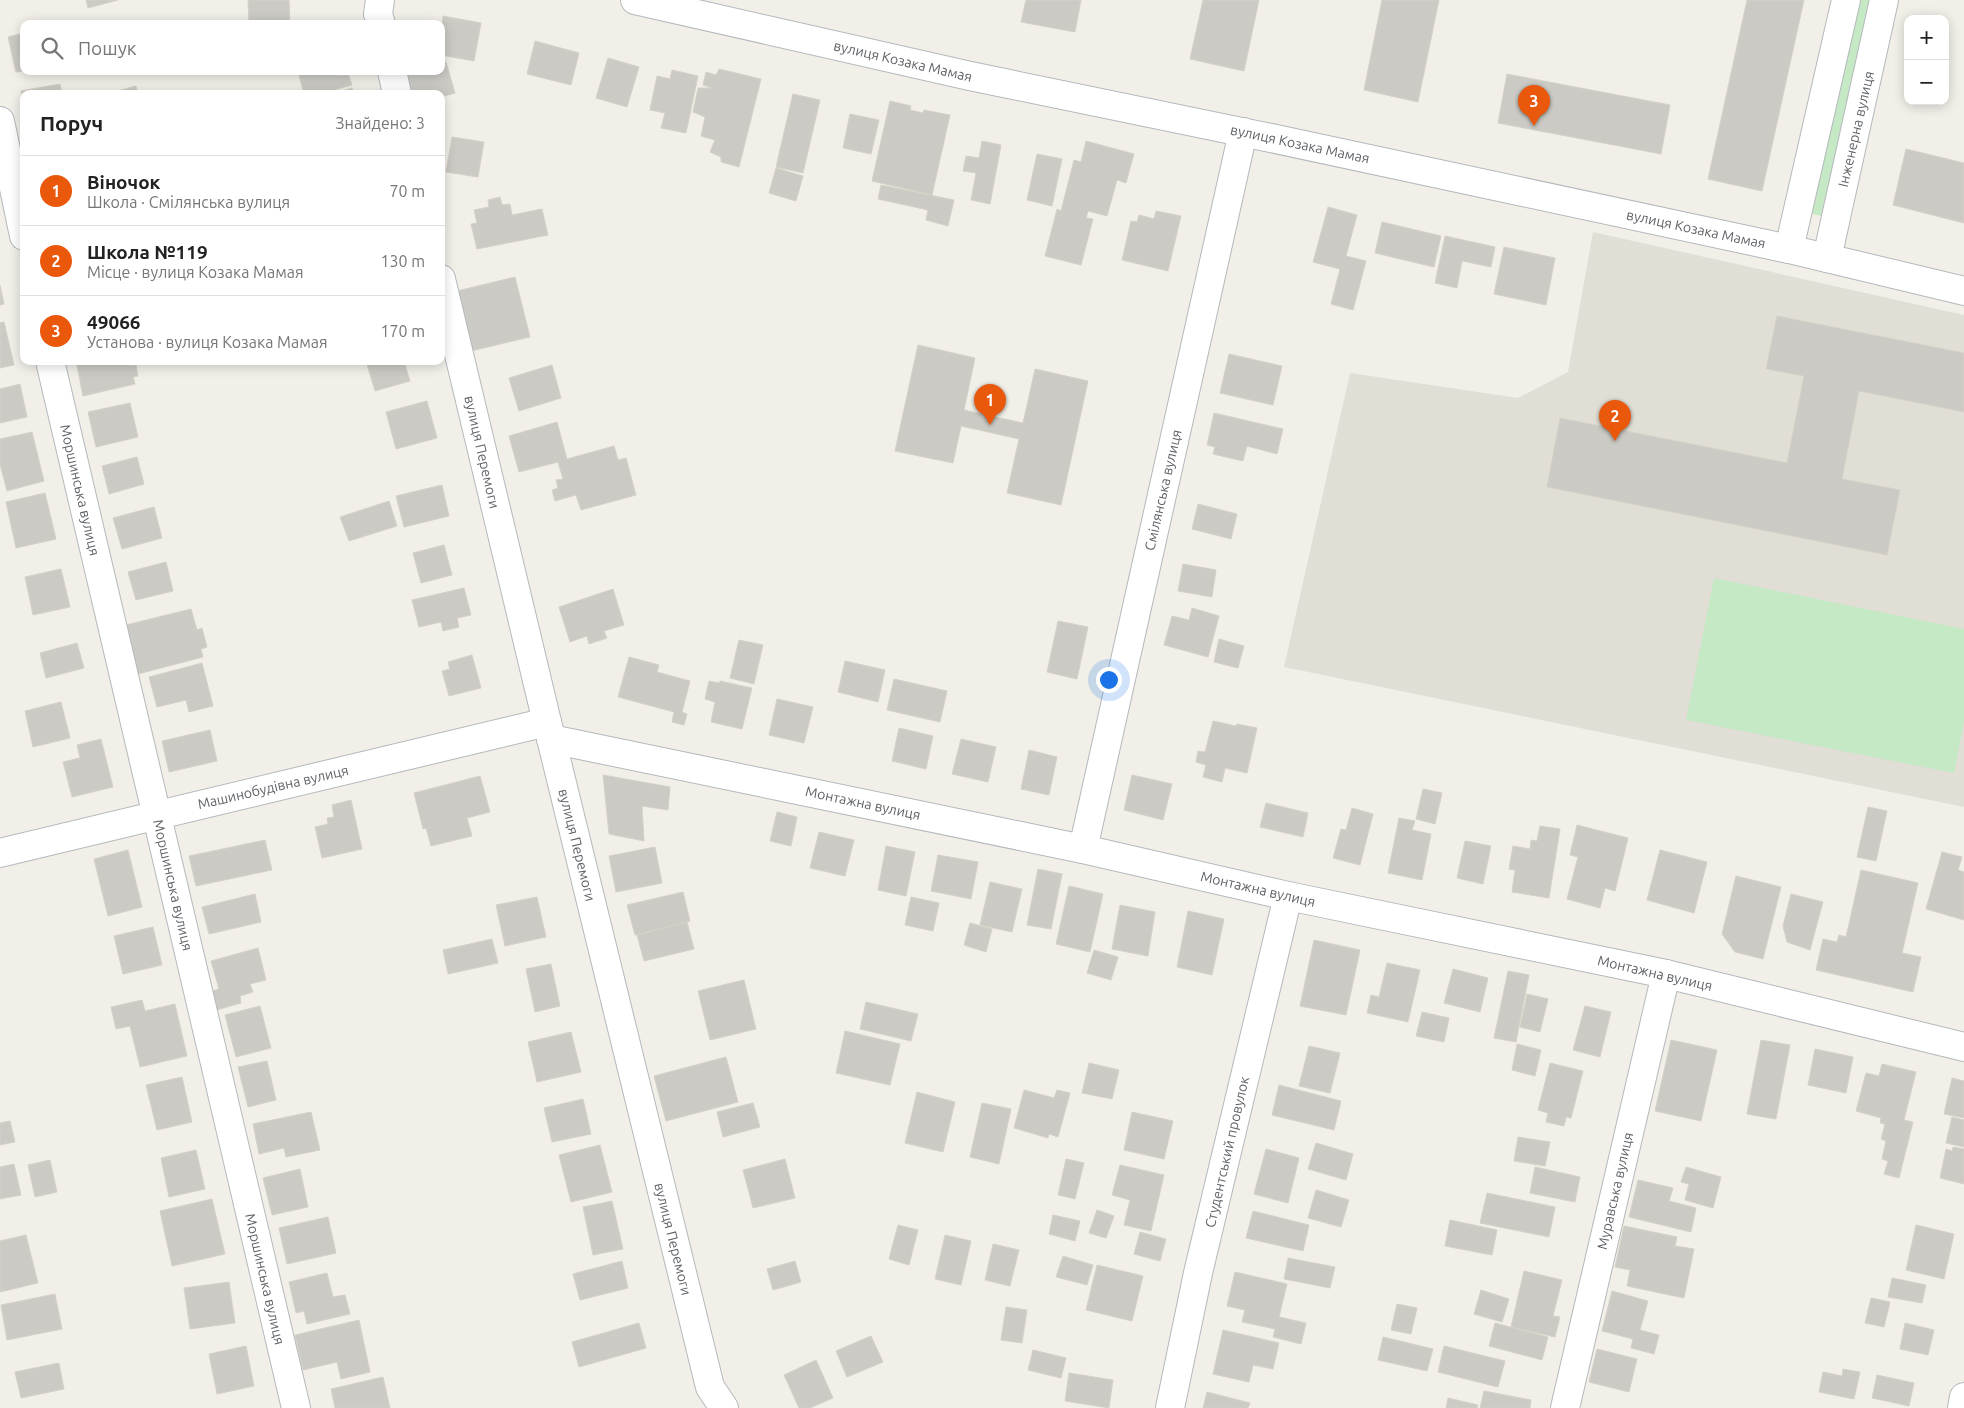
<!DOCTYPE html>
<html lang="uk">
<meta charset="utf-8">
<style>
body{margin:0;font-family:Ubuntu,sans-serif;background:#f6f6f6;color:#222}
.controls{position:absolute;right:15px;top:15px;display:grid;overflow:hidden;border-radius:10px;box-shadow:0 2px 12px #0003}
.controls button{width:45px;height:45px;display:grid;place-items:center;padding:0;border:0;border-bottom:1px solid #e0e0e0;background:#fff;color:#222;font:25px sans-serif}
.you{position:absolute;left:1108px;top:679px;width:18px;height:18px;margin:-12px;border:4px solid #fff;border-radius:50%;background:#1a73e8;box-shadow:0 0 0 8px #1a73e833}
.badge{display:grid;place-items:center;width:32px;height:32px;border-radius:50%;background:#ea580c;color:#fff;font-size:16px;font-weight:700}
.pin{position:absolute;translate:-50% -41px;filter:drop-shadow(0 1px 2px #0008)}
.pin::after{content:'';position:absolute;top:26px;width:18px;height:15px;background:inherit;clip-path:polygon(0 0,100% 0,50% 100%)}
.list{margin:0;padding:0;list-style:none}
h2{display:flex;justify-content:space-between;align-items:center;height:65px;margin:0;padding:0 20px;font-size:21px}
h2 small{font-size:16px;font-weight:400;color:#767676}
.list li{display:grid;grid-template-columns:32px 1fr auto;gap:15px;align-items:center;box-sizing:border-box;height:70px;padding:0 20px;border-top:1px solid #e0e0e0}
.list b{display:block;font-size:19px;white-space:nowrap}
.list p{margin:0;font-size:16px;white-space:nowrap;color:#767676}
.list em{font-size:16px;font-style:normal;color:#767676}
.icon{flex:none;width:28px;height:28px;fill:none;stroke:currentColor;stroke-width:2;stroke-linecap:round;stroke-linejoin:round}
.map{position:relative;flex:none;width:1964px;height:1408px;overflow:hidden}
.search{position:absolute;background:#fff;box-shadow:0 2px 12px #0003;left:20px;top:20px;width:425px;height:55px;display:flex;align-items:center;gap:12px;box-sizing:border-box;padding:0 18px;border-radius:10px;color:#767676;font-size:19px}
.panel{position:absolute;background:#fff;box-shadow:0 2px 12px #0003;left:20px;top:90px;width:425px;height:275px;border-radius:10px}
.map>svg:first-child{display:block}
.education{fill:#e1ded6}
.green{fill:#c5e8c5}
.building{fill:#cccac5;stroke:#d6d1c6}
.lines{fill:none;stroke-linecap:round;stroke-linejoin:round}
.minor-casing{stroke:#b5b8bc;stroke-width:30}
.minor{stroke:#fff;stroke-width:28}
.labels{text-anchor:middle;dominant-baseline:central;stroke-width:4.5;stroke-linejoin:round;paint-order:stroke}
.street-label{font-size:14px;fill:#5f6368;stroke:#fff}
</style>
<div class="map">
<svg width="1964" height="1408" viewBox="0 0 1964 1408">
<rect width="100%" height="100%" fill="#f1efe8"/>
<path class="education" d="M1593,232L1964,315V807L1284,667L1350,373L1518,398L1568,372Z"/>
<g class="green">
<path d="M1850,0H1878L1830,218L1804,212Z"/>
<path d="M1714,578L1964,629V722L1954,773L1686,720Z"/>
</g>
<g class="building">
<path d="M86,0H118L88,8Z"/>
<path d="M248,0H289L290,24H249Z"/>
<path d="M1026,0H1081L1075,32L1021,22Z"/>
<path d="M1203,0H1259L1244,71L1190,59Z"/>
<path d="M1382,0H1439L1418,102L1364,90Z"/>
<path d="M1747,0H1804L1762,191L1708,179Z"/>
<path d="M443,16L481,23L474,61L441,55Z"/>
<path d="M24,33V71L16,72L8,37Z"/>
<path d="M535,41L579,53L571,85L527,74Z"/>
<path d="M608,58L639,67L627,107L596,98Z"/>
<path d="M446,62L455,93L441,97V94H413L406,71H441V64Z"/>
<path d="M719,69L761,79L739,167L721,162V157L710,152L715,140L701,136L705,117L693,112L698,88H712L703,85L706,72L716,75Z"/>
<path d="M672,70L698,76L686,133L661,128L665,113L650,110L657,76L670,79Z"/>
<path d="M298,71H337L338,76L348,73L352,85L319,94H304Z"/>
<path d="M1507,74L1670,105L1661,154L1498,123Z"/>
<path d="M60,84L62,94H24V103L21,91Z"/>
<path d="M136,86L138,94H107Z"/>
<path d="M352,88L354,94H333Z"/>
<path d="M793,94L820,100L803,173L776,167Z"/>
<path d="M890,101L911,106L910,110L923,113L924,110L950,115L932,195L872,181Z"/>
<path d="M850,114L879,120L871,154L843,148Z"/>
<path d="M452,137L484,142L478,177L446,172Z"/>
<path d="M982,141L1001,145L990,204L971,200L976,173L963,171L966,156L979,158Z"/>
<path d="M1086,141L1134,154L1126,183L1117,180L1107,216L1088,211L1086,218L1093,219L1081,265L1045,256L1057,209L1061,211L1074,160L1081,162Z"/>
<path d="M1906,149L1964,163V223L1893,205Z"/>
<path d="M1037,154L1062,159L1052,206L1027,200Z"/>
<path d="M776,168L803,176L796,201L769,193Z"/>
<path d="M881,185L954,200L948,226L926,220L928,210L878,199Z"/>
<path d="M500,197L502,205L510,204L512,215L542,209L548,235L477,249L471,224L477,223L474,210L489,207L488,200Z"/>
<path d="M1328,207L1357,215L1346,256L1366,261L1353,310L1331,304L1340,269L1313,262Z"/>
<path d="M1156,211L1181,216L1168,271L1122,260L1131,221L1137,222L1139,215L1154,219Z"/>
<path d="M1382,222L1441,236L1434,267L1375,253Z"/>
<path d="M1445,236L1495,247L1491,267L1462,261L1457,288L1435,283Z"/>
<path d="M1504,247L1555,258L1546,305L1494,294Z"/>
<path d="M515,277L530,337L471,351L457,291Z"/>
<path d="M0,285L4,304L0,305Z"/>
<path d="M1777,316L1964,353V412L1859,391L1842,479L1900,490L1887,555L1547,487L1560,418L1787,463L1804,376L1766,369Z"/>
<path d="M4,322L14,365L0,368V323Z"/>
<path d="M918,345L975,358L964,410L1023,423L1035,369L1088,381L1061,505L1007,493L1019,439L961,426L953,463L895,451Z"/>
<path d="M1229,354L1282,366L1273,405L1220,393Z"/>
<path d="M76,361H130L131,366L136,365L138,376L133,377L135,384L83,396Z"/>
<path d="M366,361H404L410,381L375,391Z"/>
<path d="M552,365L561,398L519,411L509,378Z"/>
<path d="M20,384L27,417L0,423V389Z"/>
<path d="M427,401L437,438L396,449L386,412Z"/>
<path d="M130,403L138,437L96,447L88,412Z"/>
<path d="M1214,413L1283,429L1277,454L1247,446L1243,461L1213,454L1215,447L1207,445Z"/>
<path d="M557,422L567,459L614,446L618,460L626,458L636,495L581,510L576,495L555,501L552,490L558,488L556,480L563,479L558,462L519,472L509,436Z"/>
<path d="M32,432L44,481L7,491L0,464V439Z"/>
<path d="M137,457L144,484L109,494L102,466Z"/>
<path d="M442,485L449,516L404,527L396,496Z"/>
<path d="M45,493L56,539L16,548L6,502Z"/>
<path d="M389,501L397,526L349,541L340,517Z"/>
<path d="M1198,504L1237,514L1231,539L1192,529Z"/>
<path d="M154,507L162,538L122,549L113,518Z"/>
<path d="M444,545L452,575L421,583L413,553Z"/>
<path d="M166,562L173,591L136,600L128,572Z"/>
<path d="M1183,564L1216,570L1212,597L1178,591Z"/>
<path d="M61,569L70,607L33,615L25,577Z"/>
<path d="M464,588L471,615L457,618L459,627L443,631L441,622L419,627L412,600Z"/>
<path d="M613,589L624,625L604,631L607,638L589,644L587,636L570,642L559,607Z"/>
<path d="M1192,608L1219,616L1208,657L1164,645L1172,616L1189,620Z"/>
<path d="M191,609L197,630L202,628L207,647L201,649L203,657L138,674L126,625Z"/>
<path d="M1058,621L1088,627L1077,679L1047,672Z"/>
<path d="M1219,639L1244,646L1238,668L1214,662Z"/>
<path d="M739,640L763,645L754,684L730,678Z"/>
<path d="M77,643L84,668L46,678L40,653Z"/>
<path d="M472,655L481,688L449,696L442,671L450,669L448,662Z"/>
<path d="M629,657L659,665L657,672L690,681L682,712L687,714L684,725L672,722L674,712L618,697Z"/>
<path d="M845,661L885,670L878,702L838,692Z"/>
<path d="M202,663L213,706L189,712L186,700L157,707L149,677Z"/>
<path d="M894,679L947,691L940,722L887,710Z"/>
<path d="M709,681L719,683L720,681L752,688L742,729L711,722L715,702L705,699Z"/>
<path d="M777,699L813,707L804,743L769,735Z"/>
<path d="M61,702L70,738L33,747L25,711Z"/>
<path d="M1213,721L1236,726L1237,724L1257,728L1247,773L1225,768L1222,782L1203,777L1206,765L1196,762L1198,751L1205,752Z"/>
<path d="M899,728L933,736L926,769L892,761Z"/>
<path d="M210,730L217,761L169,772L162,741Z"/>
<path d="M101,739L113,787L72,797L63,762L80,758L77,745Z"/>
<path d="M961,739L996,747L988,782L952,774Z"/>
<path d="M1029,750L1057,757L1049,795L1021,789Z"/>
<path d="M603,775L670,787L668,810L642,806L644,841L609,834Z"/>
<path d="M1132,775L1172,784L1163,820L1124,810Z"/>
<path d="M480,776L490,812L467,818L472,836L431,846L426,828L423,829L414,793Z"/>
<path d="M1423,789L1442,793L1435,824L1416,819Z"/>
<path d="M351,800L362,849L322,858L315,827L328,824L327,818L334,817L332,805Z"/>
<path d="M1266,803L1308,813L1303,837L1260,827Z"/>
<path d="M1868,807L1887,811L1876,861L1857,857Z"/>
<path d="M1352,808L1373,814L1360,865L1333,858L1341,829L1346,830Z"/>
<path d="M777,812L797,817L791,846L770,841Z"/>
<path d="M1399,818L1415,821L1412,830L1431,834L1422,880L1388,873Z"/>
<path d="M1577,825L1628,838L1615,891L1605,888L1600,908L1567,899L1578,857L1570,855Z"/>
<path d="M1540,826L1560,829L1549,898L1512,892L1515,870L1509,869L1513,846L1530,849L1531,840L1537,841Z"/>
<path d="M819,832L854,840L845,876L810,868Z"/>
<path d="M265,840L272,870L196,886L189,856Z"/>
<path d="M1465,841L1491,846L1483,884L1457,878Z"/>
<path d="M886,846L915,852L906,896L878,890Z"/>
<path d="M655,847L662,883L616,892L609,856Z"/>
<path d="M128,850L142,907L108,916L94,859Z"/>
<path d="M1660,850L1707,862L1694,913L1647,900Z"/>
<path d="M1942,852L1962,857L1958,870L1964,872V920L1926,909Z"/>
<path d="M938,855L978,862L971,899L931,891Z"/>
<path d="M1038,869L1062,874L1051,929L1027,925Z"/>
<path d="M1861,870L1918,883L1902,953L1921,957L1913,992L1816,970L1823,939L1837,942L1839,935L1846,937Z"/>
<path d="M1736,876L1781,887L1763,959L1735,952L1722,934Z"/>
<path d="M990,882L1022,889L1012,932L980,925Z"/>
<path d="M1069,886L1103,894L1090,952L1056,944Z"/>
<path d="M683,892L690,921L635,935L627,905Z"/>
<path d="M255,894L261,922L209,934L202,907Z"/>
<path d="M1791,894L1823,902L1810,950L1787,942L1783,926Z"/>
<path d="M537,897L546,937L505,946L496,905Z"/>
<path d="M911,897L939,903L933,931L905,925Z"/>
<path d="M1120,905L1155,912L1148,956L1112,949Z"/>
<path d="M1188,911L1224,919L1212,975L1177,967Z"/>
<path d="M687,922L694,949L644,961L637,935Z"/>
<path d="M970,923L992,929L986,952L964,945Z"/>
<path d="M153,927L162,965L123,974L114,936Z"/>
<path d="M492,939L498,963L448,974L443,950Z"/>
<path d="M1314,940L1360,950L1346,1015L1300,1006Z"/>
<path d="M258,948L266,980L250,984L253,992L240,996L241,1003L213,1011L209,992L219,989L211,961Z"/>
<path d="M1094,950L1118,957L1111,980L1087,973Z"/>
<path d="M1387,963L1420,970L1408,1022L1367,1013L1371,995L1379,997Z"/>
<path d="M551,964L560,1006L535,1012L526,969Z"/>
<path d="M1453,969L1488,978L1480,1012L1444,1003Z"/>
<path d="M1508,971L1529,975L1516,1042L1494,1038Z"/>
<path d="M744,980L756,1029L710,1040L698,991Z"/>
<path d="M1527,994L1548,999L1540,1032L1520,1027Z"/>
<path d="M142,1000L145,1011L175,1004L187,1056L140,1067L130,1026L116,1029L111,1007Z"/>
<path d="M866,1002L918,1014L911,1041L860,1029Z"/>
<path d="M260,1006L271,1048L236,1057L225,1015Z"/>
<path d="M1585,1006L1611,1012L1600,1057L1573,1050Z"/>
<path d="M1422,1012L1449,1018L1444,1042L1416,1036Z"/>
<path d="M845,1031L900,1044L890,1085L836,1073Z"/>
<path d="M571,1032L581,1072L537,1082L528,1042Z"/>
<path d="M1671,1040L1717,1050L1701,1121L1655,1111Z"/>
<path d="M1761,1040L1790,1045L1776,1119L1747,1114Z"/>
<path d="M1517,1044L1541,1050L1535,1076L1512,1070Z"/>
<path d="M1309,1046L1340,1053L1330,1093L1299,1086Z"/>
<path d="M1815,1049L1853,1057L1846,1093L1808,1085Z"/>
<path d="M726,1057L738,1102L666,1121L654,1076Z"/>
<path d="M267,1061L276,1100L248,1107L238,1067Z"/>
<path d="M1089,1063L1119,1070L1112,1099L1082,1093Z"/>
<path d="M1550,1063L1583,1071L1571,1118L1566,1117L1564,1126L1546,1122L1548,1113L1538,1110Z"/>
<path d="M1882,1064L1916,1072L1904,1120L1913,1122L1899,1178L1884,1174L1888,1161L1882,1159L1886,1141L1881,1139L1885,1124L1880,1123L1881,1118L1856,1111L1866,1073L1879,1076Z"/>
<path d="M182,1077L192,1122L157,1130L146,1085Z"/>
<path d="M1952,1078L1964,1081V1118L1944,1114Z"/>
<path d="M1279,1085L1341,1101L1334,1130L1272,1115Z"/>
<path d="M1024,1090L1054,1098L1057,1090L1070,1093L1058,1137L1049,1134L1048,1138L1014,1128Z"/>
<path d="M917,1092L955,1102L943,1152L905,1143Z"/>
<path d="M583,1099L591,1134L552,1142L544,1108Z"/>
<path d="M753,1103L760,1127L723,1137L717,1112Z"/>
<path d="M982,1103L1011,1109L999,1164L970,1157Z"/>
<path d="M311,1112L320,1150L286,1157L284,1148L259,1154L253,1124Z"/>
<path d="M1132,1112L1173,1121L1164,1159L1124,1150Z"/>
<path d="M1952,1117L1964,1120V1147L1946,1143Z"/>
<path d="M10,1121L15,1142L0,1145V1123Z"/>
<path d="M1518,1137L1550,1142L1545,1166L1514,1161Z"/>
<path d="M1316,1143L1353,1154L1346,1180L1308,1169Z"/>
<path d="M600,1145L612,1192L571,1202L559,1155Z"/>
<path d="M1953,1147L1964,1149V1184L1940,1178L1946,1149L1952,1151Z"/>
<path d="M1266,1149L1299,1158L1288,1203L1254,1194Z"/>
<path d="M196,1150L205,1189L169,1197L161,1158Z"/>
<path d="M785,1159L795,1198L753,1208L743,1170Z"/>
<path d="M1066,1159L1084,1163L1075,1199L1058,1195Z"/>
<path d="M50,1160L57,1192L35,1197L28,1165Z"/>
<path d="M14,1164L21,1195L0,1199V1167Z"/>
<path d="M1120,1165L1164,1175L1151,1231L1124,1225L1130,1200L1112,1195Z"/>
<path d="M1535,1167L1580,1177L1575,1202L1530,1193Z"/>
<path d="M1686,1167L1721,1177L1713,1208L1685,1200L1689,1184L1681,1182Z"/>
<path d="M300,1169L308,1207L272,1215L263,1178Z"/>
<path d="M1638,1180L1673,1188L1669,1201L1696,1208L1691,1232L1629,1217Z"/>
<path d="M1316,1190L1349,1200L1341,1227L1308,1218Z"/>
<path d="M1487,1193L1555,1207L1549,1237L1480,1223Z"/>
<path d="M212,1199L225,1254L172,1266L160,1211Z"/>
<path d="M612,1201L623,1249L593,1255L583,1207Z"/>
<path d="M1097,1210L1114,1216L1106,1238L1089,1233Z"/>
<path d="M1253,1211L1309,1225L1303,1251L1246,1238Z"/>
<path d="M1053,1215L1080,1221L1075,1241L1049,1234Z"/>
<path d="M328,1217L336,1253L287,1264L279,1228Z"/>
<path d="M1450,1220L1497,1230L1492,1255L1445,1246Z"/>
<path d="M898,1225L918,1230L909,1265L889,1259Z"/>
<path d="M1916,1225L1954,1234L1944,1279L1906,1270Z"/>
<path d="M1624,1226L1677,1237L1675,1246L1694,1249L1684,1298L1627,1286L1630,1270L1615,1267Z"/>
<path d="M1140,1232L1166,1239L1160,1261L1134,1254Z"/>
<path d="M26,1235L38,1283L0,1292V1241Z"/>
<path d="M945,1235L971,1241L961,1285L935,1279Z"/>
<path d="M993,1244L1019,1250L1010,1286L985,1280Z"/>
<path d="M1063,1256L1093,1265L1087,1285L1056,1277Z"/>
<path d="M1288,1258L1335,1267L1330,1288L1284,1279Z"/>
<path d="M622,1261L628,1288L580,1300L573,1274Z"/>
<path d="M795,1261L801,1282L773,1290L767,1269Z"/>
<path d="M1097,1265L1143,1276L1132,1321L1086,1310Z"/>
<path d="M1524,1271L1562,1280L1553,1316L1560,1317L1555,1337L1511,1327Z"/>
<path d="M1235,1272L1287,1284L1279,1317L1306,1323L1301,1344L1273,1337L1275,1329L1242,1322L1245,1310L1227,1306Z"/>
<path d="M327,1273L333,1297L345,1295L350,1314L307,1324L304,1311L296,1313L289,1282Z"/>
<path d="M1892,1278L1926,1285L1922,1303L1888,1297Z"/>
<path d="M229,1282L235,1323L190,1329L184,1288Z"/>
<path d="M1481,1290L1509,1299L1502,1322L1474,1314Z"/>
<path d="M1612,1291L1648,1301L1640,1330L1659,1335L1654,1354L1631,1348L1633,1339L1602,1331Z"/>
<path d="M55,1294L62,1329L7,1340L1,1305Z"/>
<path d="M1871,1298L1890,1302L1884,1327L1865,1323Z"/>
<path d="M1397,1304L1417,1308L1411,1334L1391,1330Z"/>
<path d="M1006,1307L1027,1310L1022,1343L1001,1340Z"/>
<path d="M359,1320L370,1372L341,1379L337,1362L303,1370L295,1335Z"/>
<path d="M639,1323L646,1348L579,1367L572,1342Z"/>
<path d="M1495,1323L1548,1337L1542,1360L1489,1346Z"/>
<path d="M1905,1323L1934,1330L1928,1355L1900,1349Z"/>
<path d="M1223,1330L1279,1343L1273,1369L1253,1365L1249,1382L1213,1374Z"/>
<path d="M871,1336L883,1362L847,1377L836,1351Z"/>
<path d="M1383,1337L1433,1349L1427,1371L1378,1360Z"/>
<path d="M246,1346L254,1386L217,1394L209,1354Z"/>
<path d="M1444,1346L1505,1361L1498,1387L1438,1372Z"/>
<path d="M1597,1349L1637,1359L1629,1392L1589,1382Z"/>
<path d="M1033,1350L1066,1358L1061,1378L1028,1370Z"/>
<path d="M816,1360L833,1398L810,1408H799L784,1375Z"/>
<path d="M59,1363L64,1389L21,1398L15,1372Z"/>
<path d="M1843,1369L1860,1372L1854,1399L1819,1392L1823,1372L1842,1376Z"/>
<path d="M1069,1373L1113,1380L1109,1408L1065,1401Z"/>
<path d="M1877,1375L1914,1383L1909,1406L1872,1398Z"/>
<path d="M383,1377L390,1408H335L331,1389Z"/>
<path d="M1484,1391L1531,1400L1530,1408H1480Z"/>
<path d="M1207,1392L1250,1403L1248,1408H1203Z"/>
<path d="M1448,1398L1478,1405L1477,1408H1446Z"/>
</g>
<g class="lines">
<g class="minor-casing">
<g id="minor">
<path d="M380,0L378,14L381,24"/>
<path d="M635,0L970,76L1271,138L1789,249L1964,291"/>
<path d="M392,71L397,94"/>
<path d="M0,121L24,236"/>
<path d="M1789,249L1846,0"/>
<path d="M1827,258L1884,0"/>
<path d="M441,279L547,722L710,1387L724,1408"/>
<path d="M50,361L296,1408"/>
<path d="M551,739L1083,849L1288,896L1666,974L1964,1047"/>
<path d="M1083,849L1243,132"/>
<path d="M0,853L547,722"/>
<path d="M1170,1408L1198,1273L1288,896"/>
<path d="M1565,1408L1666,974"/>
<path d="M1962,1408L1964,1397"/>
</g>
</g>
<use href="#minor" class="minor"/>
</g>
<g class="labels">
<g class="street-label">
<text transform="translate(903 61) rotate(13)">вулиця Козака Мамая</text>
<text transform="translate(1856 129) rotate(-77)">Інженерна вулиця</text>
<text transform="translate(1300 144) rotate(12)">вулиця Козака Мамая</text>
<text transform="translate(1696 229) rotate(12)">вулиця Козака Мамая</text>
<text transform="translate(482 452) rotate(77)">вулиця Перемоги</text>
<text transform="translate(80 490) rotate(77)">Моршинська вулиця</text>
<text transform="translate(1163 490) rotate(-77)">Смілянська вулиця</text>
<text transform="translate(273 787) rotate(-13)">Машинобудівна вулиця</text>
<text transform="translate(863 803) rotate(12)">Монтажна вулиця</text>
<text transform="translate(577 845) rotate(76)">вулиця Перемоги</text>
<text transform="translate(173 885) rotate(77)">Моршинська вулиця</text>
<text transform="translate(1258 889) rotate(13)">Монтажна вулиця</text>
<text transform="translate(1655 973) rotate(13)">Монтажна вулиця</text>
<text transform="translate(1227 1152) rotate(-77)">Студентський провулок</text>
<text transform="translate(1615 1191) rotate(-77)">Муравська вулиця</text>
<text transform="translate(673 1239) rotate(76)">вулиця Перемоги</text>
<text transform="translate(265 1279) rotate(77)">Моршинська вулиця</text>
</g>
</g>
</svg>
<div class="controls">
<button>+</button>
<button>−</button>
</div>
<div class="you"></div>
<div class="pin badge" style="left:990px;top:425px">1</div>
<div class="pin badge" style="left:1615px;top:441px">2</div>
<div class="pin badge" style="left:1534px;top:126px">3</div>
<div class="search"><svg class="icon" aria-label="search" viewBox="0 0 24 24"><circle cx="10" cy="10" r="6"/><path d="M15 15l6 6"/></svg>Пошук</div>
<section class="panel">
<h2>Поруч<small>Знайдено: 3</small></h2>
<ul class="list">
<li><span class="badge">1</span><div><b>Віночок</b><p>Школа · Смілянська вулиця</p></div><em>70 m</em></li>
<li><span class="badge">2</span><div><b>Школа №119</b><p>Місце · вулиця Козака Мамая</p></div><em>130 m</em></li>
<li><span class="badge">3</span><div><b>49066</b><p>Установа · вулиця Козака Мамая</p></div><em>170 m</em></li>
</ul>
</section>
</div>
